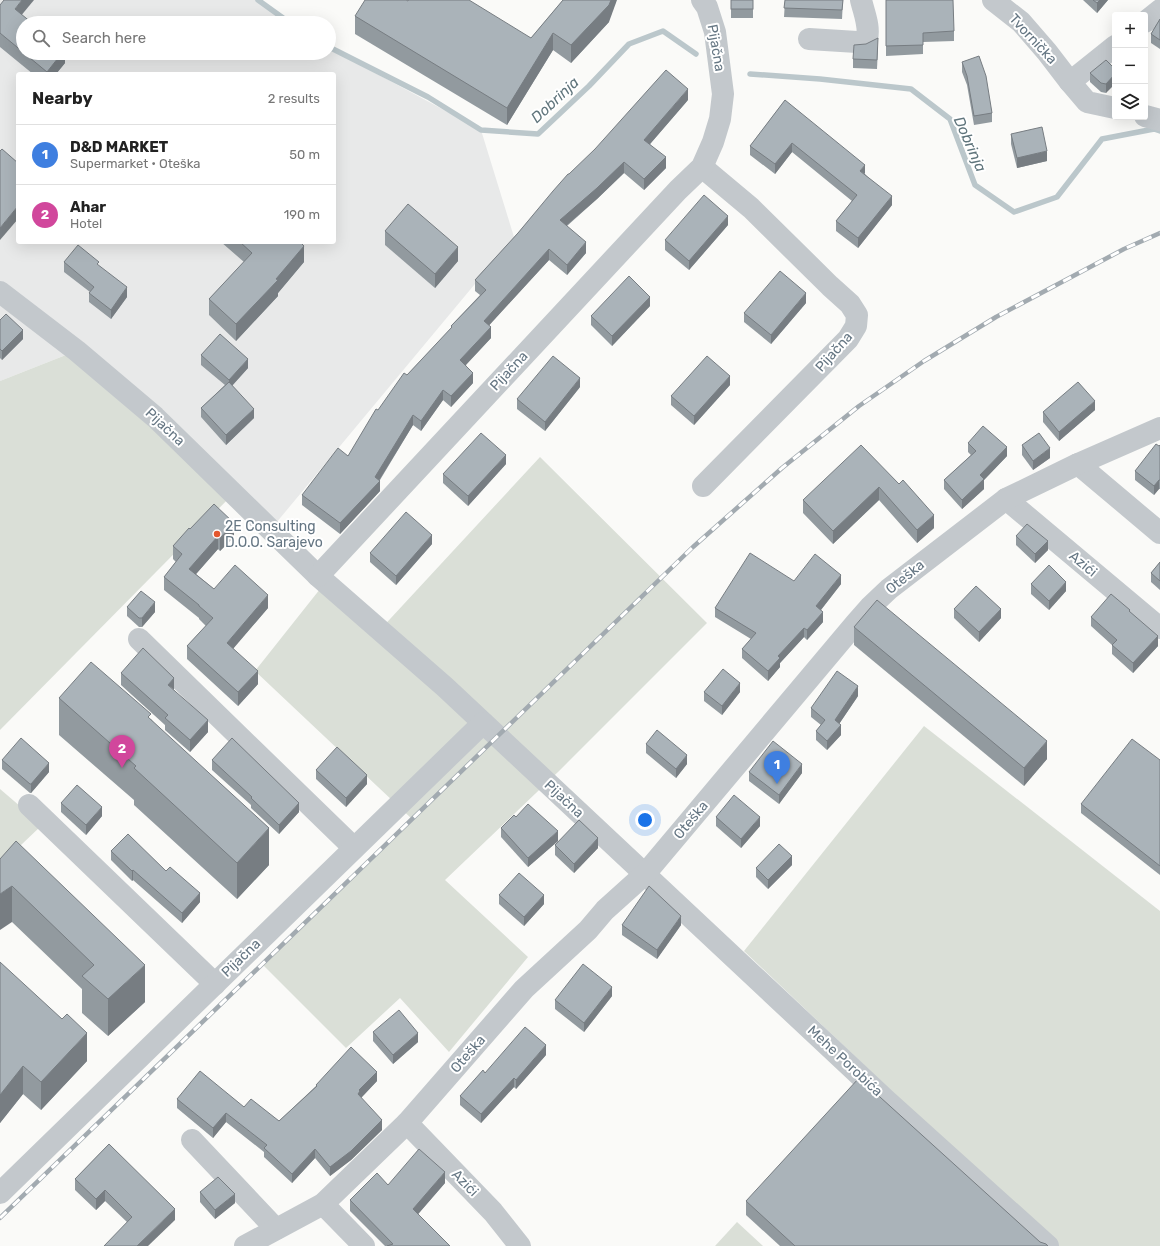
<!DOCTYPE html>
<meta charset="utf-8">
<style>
body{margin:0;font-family:Rubik,sans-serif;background:#f2f2f2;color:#222}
.controls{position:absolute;right:12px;top:12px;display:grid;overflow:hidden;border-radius:4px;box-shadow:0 4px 16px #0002}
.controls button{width:36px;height:36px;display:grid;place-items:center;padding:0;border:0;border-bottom:1px solid #e0e0e0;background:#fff;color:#222;font:20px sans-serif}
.you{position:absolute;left:645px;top:820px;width:14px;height:14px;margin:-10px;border:3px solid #fff;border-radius:50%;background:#1a73e8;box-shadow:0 0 0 6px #1a73e833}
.badge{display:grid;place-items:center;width:26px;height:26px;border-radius:50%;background:#2563eb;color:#fff;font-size:13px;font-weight:700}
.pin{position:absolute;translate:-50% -33px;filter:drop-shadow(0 1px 2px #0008)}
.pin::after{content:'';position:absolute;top:21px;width:14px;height:12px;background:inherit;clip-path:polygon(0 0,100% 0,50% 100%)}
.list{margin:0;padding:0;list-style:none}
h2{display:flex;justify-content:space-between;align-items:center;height:52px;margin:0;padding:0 16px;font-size:17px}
h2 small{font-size:13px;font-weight:400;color:#767676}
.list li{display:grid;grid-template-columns:26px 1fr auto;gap:12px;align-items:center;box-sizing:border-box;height:60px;padding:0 16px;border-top:1px solid #e0e0e0}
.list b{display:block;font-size:15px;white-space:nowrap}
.list p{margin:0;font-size:13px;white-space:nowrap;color:#767676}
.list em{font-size:13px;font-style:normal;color:#767676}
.icon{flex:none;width:22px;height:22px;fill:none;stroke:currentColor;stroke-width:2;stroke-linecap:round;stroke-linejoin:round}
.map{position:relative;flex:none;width:1160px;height:1246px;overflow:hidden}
.search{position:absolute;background:#fff;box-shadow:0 4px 16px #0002;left:16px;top:16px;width:320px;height:44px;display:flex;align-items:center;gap:10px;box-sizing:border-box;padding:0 14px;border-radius:22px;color:#767676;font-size:15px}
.panel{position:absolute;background:#fff;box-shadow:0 4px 16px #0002;left:16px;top:72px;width:320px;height:172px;border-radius:4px}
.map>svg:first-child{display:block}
.built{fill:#e8e9e9;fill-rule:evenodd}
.green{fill:#dadfd7}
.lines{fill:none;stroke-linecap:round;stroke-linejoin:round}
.stream{stroke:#bbc7cb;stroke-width:5.5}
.minor{stroke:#c3c8cc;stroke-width:22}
.rail-casing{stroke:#a2aab0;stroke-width:4.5}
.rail{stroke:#fff;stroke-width:3;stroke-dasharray:9;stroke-linecap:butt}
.wall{fill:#929a9f}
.shaded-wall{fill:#777d82}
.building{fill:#aab3b9;stroke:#777d82}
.poi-dot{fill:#e4572e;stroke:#fff;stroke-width:1.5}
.labels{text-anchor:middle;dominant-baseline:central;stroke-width:4;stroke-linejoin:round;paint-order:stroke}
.street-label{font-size:14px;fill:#657683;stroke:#fff}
.poi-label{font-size:14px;fill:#657683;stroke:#fff;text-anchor:start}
.water-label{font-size:15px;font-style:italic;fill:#60757c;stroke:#fff}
</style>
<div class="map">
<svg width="1160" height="1246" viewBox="0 0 1160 1246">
<rect width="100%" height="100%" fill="#fafaf8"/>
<path class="built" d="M0,0H258L290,23H23V53H329V48L481,130L514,237L276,523L76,351L0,381ZM18,74H334V242H18Z"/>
<g class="green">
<path d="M76,351L237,490L0,730V381Z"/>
<path d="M540,457L707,623L558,772L445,880L528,957L449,1052L400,998L346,1048L262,964L412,819L255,671L328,579L378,632Z"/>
<path d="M924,726L1160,911V1246H1055L744,951Z"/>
<path d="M0,789L42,825L0,865Z"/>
<path d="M737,1222L763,1246H715Z"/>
</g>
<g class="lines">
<g class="stream">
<path d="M258,0L290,23"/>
<path d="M329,47L428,97L481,130L538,134L589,86L629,44L663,31L696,54"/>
<path d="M750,74L820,79L911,89L950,119L975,185L1014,212L1057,197L1102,139L1154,129L1160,131"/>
</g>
<g class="minor">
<path d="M993,0L1021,22L1047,52L1070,82L1087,102L1115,108"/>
<path d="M1145,22L1160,10"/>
<path d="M809,39L857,42L864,41L867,39C870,26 864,13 861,0"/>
<path d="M1070,82L1115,46"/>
<path d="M1145,116L1160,120"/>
<path d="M702,167L751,208L830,286L850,304L857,315L856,326L848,339L703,486"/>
<path d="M0,292L77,351L155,417L318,576L445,687L886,1100L1048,1246"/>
<path d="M1078,464L1160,533"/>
<path d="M1006,499L1160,628"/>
<path d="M318,576L678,190L702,167L713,142L720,119L723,94L715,32L707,7L702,0"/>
<path d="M139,639L354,848"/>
<path d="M29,805L215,984"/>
<path d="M407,1123L493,1212L520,1246"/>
<path d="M192,1140L276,1229"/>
<path d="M0,1193L483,723"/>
<path d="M323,1204L364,1246"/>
<path d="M245,1246L323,1204L407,1123L524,989L588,930L605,910L645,874L855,624L870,607L889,589L1006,499L1078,464L1160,428"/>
</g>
<g class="rail-casing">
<path id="rail" d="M0,1218L693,547L782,468L859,406L924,361L996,317L1124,249L1160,233"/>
</g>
<use href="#rail" class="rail"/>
</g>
<g class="wall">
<path d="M563,0L609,22L571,63L553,50L507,125L355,34V16L408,1L531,38Z"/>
<rect x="731" y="0" width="22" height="18"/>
<path d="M785,0H843L842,19L784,17Z"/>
<path d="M886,0L954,31V41L923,42V54L886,56Z"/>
<path d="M1083,0H1108L1097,13Z"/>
<path d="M0,5L22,15L23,23V53H65V63L56,74H33L0,47Z"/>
<path d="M1160,19V49L1151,43V34Z"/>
<path d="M878,47L877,69L853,68V59Z"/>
<path d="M962,62L992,113V122L974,125L967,85L962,72Z"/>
<path d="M1115,69L1106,93L1101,92L1090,82V73Z"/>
<path d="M688,100L650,144L666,168L644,190L624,173L597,199L567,226L586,253L567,275L549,260L489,325L491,338L466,365L473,383L451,407L443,400L421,431L413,425L380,480V491L340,534L302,505V495L348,456L378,410L407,375L451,329V326L480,295L475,291V280L518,233L569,174Z"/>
<path d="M785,100L865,174L892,205L858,248L836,231V221L852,201L792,152L775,174L750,155V146Z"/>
<path d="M1011,134L1047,161L1017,168L1011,144Z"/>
<path d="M728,225L689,270L665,250V240Z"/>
<path d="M385,231L458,261L435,288L385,245Z"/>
<path d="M221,242H300L304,262L278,293V296L236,341L209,315V299L244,262Z"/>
<path d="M64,262L99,266L127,297L111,319L89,302V293L90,292L64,272Z"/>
<path d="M806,303L771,344L744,322V313Z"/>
<path d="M650,306L612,346L591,325V316Z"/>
<path d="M0,320L23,339L2,360L0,358Z"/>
<path d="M201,355L248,368L232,386L254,418L226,445L201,417V408L225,385L201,365Z"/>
<path d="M730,385L694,425L671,405V396Z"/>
<path d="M580,387L545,431L517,409V399Z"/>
<path d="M1095,410L1059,441L1043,422V412Z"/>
<path d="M968,443L1007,456L984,480V489L962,509L944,489V480L971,455L968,452Z"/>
<path d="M1022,445L1050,458L1033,470L1022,455Z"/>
<path d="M1160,445V489H1159L1154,495L1135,480V471Z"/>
<path d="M506,464L468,506L443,483V474Z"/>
<path d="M899,484L934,528L917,543L879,500L833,544L803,513V500Z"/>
<path d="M190,529L234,537L220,551L218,549L196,574L214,589L268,608L233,648L258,684L238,706L187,659V646L206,626L199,619V618L164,590V577L176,562L173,559V546Z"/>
<path d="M1016,536L1048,550L1035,563L1016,545Z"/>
<path d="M432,544L396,585L370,562V553Z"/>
<path d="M1160,562V590L1151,582V573Z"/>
<path d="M794,581L841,584L821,610L823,622L807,640L804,637L780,663V667L768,681L742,658V649L751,639L715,617V608Z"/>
<path d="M1031,584L1066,591L1049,610L1031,594Z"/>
<path d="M127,607L155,612L142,627H139L127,616Z"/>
<path d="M954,609L1001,618L979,642L954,618Z"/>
<path d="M1130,612L1158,646L1133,673L1112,654V645L1091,626V617Z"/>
<path d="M854,627L1047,759L1024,786L854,645Z"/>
<path d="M121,673L174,690L208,732L190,752L165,730V725L121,685Z"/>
<path d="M704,692H740L722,715L704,701Z"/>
<path d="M858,696L839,724L841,735L827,750L816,740V731L821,725L811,717V708Z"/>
<path d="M59,698L151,719L269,865L237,899L134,805V800L59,735Z"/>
<path d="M646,744L687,764L676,778L646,753Z"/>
<path d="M2,760L49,772L31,793H30L2,769Z"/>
<path d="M212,760L299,812L279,834L251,808V805L212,770Z"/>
<path d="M1160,760V875L1081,813V804Z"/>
<path d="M316,770L367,784L346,807L316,779Z"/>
<path d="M749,772L802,773L779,804L749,781Z"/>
<path d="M61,803L102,816L86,835L61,812Z"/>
<path d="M516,817L558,841L528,867L501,837V828Z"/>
<path d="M716,817L760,826L741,848L716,826Z"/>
<path d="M555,845L598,848L574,873L555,855Z"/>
<path d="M111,851L200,902L182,923L133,880L132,881L111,860Z"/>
<path d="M0,859L145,1002L108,1036L82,1013V989L12,922Z"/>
<path d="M792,865L768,889L756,877V868Z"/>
<path d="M499,895L544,904L524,926L499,904Z"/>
<path d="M622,925H681L657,959L622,935Z"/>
<path d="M0,962L87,1061L41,1110L23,1094L0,1123Z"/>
<path d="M612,996L584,1032L555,1009V1000Z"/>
<path d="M373,1032L418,1042L393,1064L373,1041Z"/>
<path d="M546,1055L516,1089L514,1087L481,1123L460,1105V1096L485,1073Z"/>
<path d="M377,1081L361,1098L382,1130L351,1160L330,1176L315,1158L292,1183L264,1157V1152L226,1122L213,1138L177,1108V1099L244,1107L279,1121L316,1086V1085Z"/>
<path d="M109,1144L175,1220L127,1222L105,1201L96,1210L75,1190V1179Z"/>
<path d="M445,1183L418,1214L450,1246H385L350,1211V1200L388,1185Z"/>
<path d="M200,1192L235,1203L215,1219L200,1202Z"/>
<path d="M746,1201L1040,1242L1048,1246H780L746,1215Z"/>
</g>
<g class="shaded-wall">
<path d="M22,0H34L15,23V9Z"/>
<path d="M611,0H617L609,22L571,63V45Z"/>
<path d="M1100,0H1108L1097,13V3Z"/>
<path d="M553,33V50L507,125V108Z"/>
<path d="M62,53H65V63L56,74H47V72Z"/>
<path d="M1115,74V84L1106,93V84Z"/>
<path d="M688,89V100L644,151V140Z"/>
<path d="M792,143V152L775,174V164Z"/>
<path d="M1047,151V161L1017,168V158Z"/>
<path d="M666,157V168L644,190V179Z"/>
<path d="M624,162V173L597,199L560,231V220Z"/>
<path d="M865,165V174L860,171Z"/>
<path d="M892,196V205L858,248V238Z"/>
<path d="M18,206V219L0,240V228Z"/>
<path d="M728,216V225L689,270V261Z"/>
<path d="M586,242V253L567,275V265Z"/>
<path d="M304,246V262L278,293V296L236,341V324Z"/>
<path d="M458,247V261L435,288V274Z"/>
<path d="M549,249V260L484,331V321Z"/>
<path d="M127,287V297L111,319V310Z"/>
<path d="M806,293V303L771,344V335Z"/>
<path d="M650,297V306L612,346V336Z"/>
<path d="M491,327V338L460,371V360Z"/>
<path d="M23,330V339L2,360V351Z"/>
<path d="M248,359V368L229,389V380Z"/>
<path d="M473,373V383L451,407V396Z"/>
<path d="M730,376V385L694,425V416Z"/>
<path d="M580,378V387L545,431V422Z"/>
<path d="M443,390V400L421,431V421Z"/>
<path d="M1095,401V410L1059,441V432Z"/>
<path d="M254,409V418L226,445V435Z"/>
<path d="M413,415V425L378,482L380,481V491L340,534V523L375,477Z"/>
<path d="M1007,447V456L984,480V489L962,509V500L980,475Z"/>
<path d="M1050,448V458L1033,470V461Z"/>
<path d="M506,455V464L468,506V496Z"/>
<path d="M1159,480V489L1154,495V486Z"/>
<path d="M879,487V500L833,544V531Z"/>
<path d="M934,515V528L917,543V530Z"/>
<path d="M234,523V537L220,551V538Z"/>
<path d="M432,535V544L396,585V576Z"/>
<path d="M218,536V549L189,582V569Z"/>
<path d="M1048,541V550L1035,563V554Z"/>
<path d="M841,575V584L816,616V606Z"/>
<path d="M1066,582V591L1049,610V601Z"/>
<path d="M268,595V608L227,656V643Z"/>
<path d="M155,602V612L142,627V618Z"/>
<path d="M1001,609V618L979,642V632Z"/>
<path d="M823,612V622L807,640V630Z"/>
<path d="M804,628V637L780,663V667L768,681V671L778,656Z"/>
<path d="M1158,636V646L1133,673V663Z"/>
<path d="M258,671V684L238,706V692Z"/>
<path d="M174,678V690L168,685Z"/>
<path d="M740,683V692L722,715V706Z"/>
<path d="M858,686V696L835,730V720Z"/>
<path d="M208,720V732L190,752V740Z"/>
<path d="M841,725V735L827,750V741Z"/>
<path d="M1047,741V759L1024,786V768Z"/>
<path d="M687,755V764L676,778V769Z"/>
<path d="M49,763V772L31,793V784Z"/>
<path d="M802,764V773L779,804V795Z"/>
<path d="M367,775V784L346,807V798Z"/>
<path d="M299,803V812L279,834V825Z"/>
<path d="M102,807V816L86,835V825Z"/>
<path d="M760,817V826L741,848V839Z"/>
<path d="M269,828V865L237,899V863Z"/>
<path d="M558,831V841L528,867V858Z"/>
<path d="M598,838V848L574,873V864Z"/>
<path d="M792,856V865L768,889V880Z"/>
<path d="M133,870V880L132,881V871Z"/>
<path d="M12,886V922L0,930V894Z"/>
<path d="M200,893V902L182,923V913Z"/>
<path d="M544,895V904L524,926V917Z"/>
<path d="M681,916V925L657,959V950Z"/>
<path d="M145,965V1002L108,1036V999Z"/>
<path d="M612,987V996L584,1032V1023Z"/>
<path d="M87,1033V1061L41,1110V1082Z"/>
<path d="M418,1033V1042L393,1064V1055Z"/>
<path d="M546,1045V1055L516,1089V1080Z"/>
<path d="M23,1066V1094L0,1123V1095Z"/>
<path d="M377,1072V1081L360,1099L358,1094L359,1090Z"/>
<path d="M514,1078V1087L481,1123V1114Z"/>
<path d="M226,1113V1122L213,1138V1128Z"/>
<path d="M382,1120V1130L351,1160L330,1176V1167Z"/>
<path d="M315,1149V1158L292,1183V1174Z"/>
<path d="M445,1172V1183L413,1220V1209Z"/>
<path d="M105,1190V1201L96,1210V1199Z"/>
<path d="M235,1194V1203L215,1219V1210Z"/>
<path d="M175,1209V1220L148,1246H137Z"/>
</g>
<g class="building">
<path d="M4,0H22L15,9L32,23H23V52L0,33V5Z"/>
<path d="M365,0H406L408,1V0H469L531,38L563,0H611L609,5L571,45L553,33L507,108L355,16Z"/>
<rect x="731" y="0" width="22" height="9"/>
<path d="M785,0H843L842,10L784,8Z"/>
<path d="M886,0H953L954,31L923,33V45L886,46Z"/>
<path d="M1093,0H1100L1097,3Z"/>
<path d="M1160,19V40L1151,34Z"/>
<path d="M878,38L877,60L853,59L854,45L866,44Z"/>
<path d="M24,53H62L47,72Z"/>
<path d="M979,56L986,76L992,113L974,116L967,76L962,62Z"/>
<path d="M1106,60L1115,69V74L1106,84L1101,83L1090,73Z"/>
<path d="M666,70L688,89L644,140L666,157L644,179L624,162L597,188L560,220L586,242L567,265L549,249L484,321L491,327L460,360L473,373L451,396L443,390L421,421L413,415L375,477L380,481L340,523L302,495L338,448L348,456L376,409L378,410L404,373L407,375L452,327L451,326L486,290L475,280L518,233L553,191L568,174H569L595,149Z"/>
<path d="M785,100L865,165L860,171L892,196L858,238L836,221L857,195L792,143L775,164L750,146Z"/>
<path d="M1042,127L1047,151L1017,158L1011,134Z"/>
<path d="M2,149L18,163V206L0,228V151Z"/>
<path d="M704,195L728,216L689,261L665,240Z"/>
<path d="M408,204L458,247L435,274L385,231Z"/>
<path d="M240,242H300L304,246L276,279L278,280L236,324L209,299L252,253Z"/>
<path d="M78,245L99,262L97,264L127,287L111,310L89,293L94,287L64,262Z"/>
<path d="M780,271L806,293L771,335L744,313Z"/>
<path d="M629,276L650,297L612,336L591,316Z"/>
<path d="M6,314L23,330L2,351L0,349V320Z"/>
<path d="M220,334L248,359L229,380L201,355Z"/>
<path d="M553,356L580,378L545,422L517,399Z"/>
<path d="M707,356L730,376L694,416L671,396Z"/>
<path d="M229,382L254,409L226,435L201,408Z"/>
<path d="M1078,382L1095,401L1059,432L1043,412Z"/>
<path d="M983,426L1007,447L980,475L984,479L962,500L944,480L976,451L968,443Z"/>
<path d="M481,433L506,455L468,496L443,474Z"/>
<path d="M1039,433L1050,448L1033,461L1022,445Z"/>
<path d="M1156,444L1159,446L1160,445V480H1159L1154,486L1135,471Z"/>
<path d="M861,445L899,484L903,480L934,515L917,530L879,487L833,531L803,500Z"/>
<path d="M214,504L234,523L220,538L218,536L189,569L214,589L235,565L268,595L227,643L258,671L238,692L187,646L213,618L199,606V605L164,577L182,554L173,546L189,528L190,529Z"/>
<path d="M406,512L432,535L396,576L370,553Z"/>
<path d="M1027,524L1048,541L1035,554L1016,536Z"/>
<path d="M750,553L794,581L815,554L841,575L816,606L823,612L807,630L804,628L778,656L780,658L768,671L742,649L756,633L715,608Z"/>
<path d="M1160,562V581L1151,573Z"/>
<path d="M1049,565L1066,582L1049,601L1031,584Z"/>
<path d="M976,586L1001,609L979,632L954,609Z"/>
<path d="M141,591L155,602L142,618H139L127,607Z"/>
<path d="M1111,594L1130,610L1129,611L1158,636L1133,663L1112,645L1117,640L1091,617Z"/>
<path d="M877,600L1047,741L1024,768L854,627Z"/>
<path d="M143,648L174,678L168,685L208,720L190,740L165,718L168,715L121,673Z"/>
<path d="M91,662L151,714L148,717L269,828L237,863L134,768L136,766L59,698Z"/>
<path d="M723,669L740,683L722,706L704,692Z"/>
<path d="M837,671L858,686L835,720L841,725L827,741L816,731L825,720L811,708Z"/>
<path d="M657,730L687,755L676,769L646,744Z"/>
<path d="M21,738L49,763L31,784H30L2,760Z"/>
<path d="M232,738L299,803L279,825L251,798L252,797L212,760Z"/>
<path d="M1132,739L1160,760V866L1081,804Z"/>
<path d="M773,741L802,764L779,795L749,772Z"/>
<path d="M337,747L367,775L346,798L316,770Z"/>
<path d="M77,785L102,807L86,825L61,803Z"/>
<path d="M734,795L760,817L741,839L716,817Z"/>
<path d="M528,804L558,831L528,858L501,828L514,815L516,817Z"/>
<path d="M579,820L598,838L574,864L555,845Z"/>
<path d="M128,834L166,871L170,867L200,893L182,913L133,870L132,871L111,851Z"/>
<path d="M16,841L145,965L108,999L82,976L94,965L12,886L0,894V859Z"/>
<path d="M779,844L792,856L768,880L756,868Z"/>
<path d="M519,873L544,895L524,917L499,895Z"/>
<path d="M649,886L681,916L657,950L622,925Z"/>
<path d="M0,962L62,1019L67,1014L87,1033L41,1082L23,1066L0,1095Z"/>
<path d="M583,964L612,987L584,1023L555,1000Z"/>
<path d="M399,1010L418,1033L393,1055L373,1032Z"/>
<path d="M525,1027L546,1045L516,1080L514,1078L481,1114L460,1096L483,1070L485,1073Z"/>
<path d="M351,1047L377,1072L359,1090L360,1091L358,1094L382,1120L351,1151L330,1167L315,1149L292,1174L264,1148L267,1145L226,1113L213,1128L177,1099L200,1071L244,1107L251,1099L279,1121L317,1086L316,1085Z"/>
<path d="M859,1078L1040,1242L1046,1244L1048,1246H795L746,1201Z"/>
<path d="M109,1144L175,1209L137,1246H104L132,1217L105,1190L96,1199L75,1179Z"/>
<path d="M419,1149L445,1172L413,1209L450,1246H387L393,1244L350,1200L377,1173L388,1185Z"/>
<path d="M218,1177L235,1194L215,1210L200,1192Z"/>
</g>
<circle class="poi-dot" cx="217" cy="534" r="4"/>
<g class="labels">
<g class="street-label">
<text transform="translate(1033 39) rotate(47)">Tvornička</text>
<text transform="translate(716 48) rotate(80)">Pijačna</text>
<text transform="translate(834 352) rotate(-48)">Pijačna</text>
<text transform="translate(509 371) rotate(-47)">Pijačna</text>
<text transform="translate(165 427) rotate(43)">Pijačna</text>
<text transform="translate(1083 564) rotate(40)">Azići</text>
<text transform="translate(905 577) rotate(-39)">Oteška</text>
<text transform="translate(564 799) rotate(43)">Pijačna</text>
<text transform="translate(691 820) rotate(-50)">Oteška</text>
<text transform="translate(241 958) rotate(-44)">Pijačna</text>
<text transform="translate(468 1054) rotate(-49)">Oteška</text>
<text transform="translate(845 1061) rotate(43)">Mehe Porobića</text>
<text transform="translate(465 1183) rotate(46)">Azići</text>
</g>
<g class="poi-label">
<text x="225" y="526">2E Consulting<tspan x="225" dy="16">D.O.O. Sarajevo</tspan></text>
</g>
<g class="water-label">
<text transform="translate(555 100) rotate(-43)">Dobrinja</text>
<text transform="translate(970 144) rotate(66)">Dobrinja</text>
</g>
</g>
</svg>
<div class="controls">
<button>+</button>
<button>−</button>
<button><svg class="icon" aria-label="layers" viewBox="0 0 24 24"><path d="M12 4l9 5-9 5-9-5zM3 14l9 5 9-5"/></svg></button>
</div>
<div class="you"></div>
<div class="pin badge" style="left:777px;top:784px;background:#3f7fe0">1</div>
<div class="pin badge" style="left:122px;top:768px;background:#d1479c">2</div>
<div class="search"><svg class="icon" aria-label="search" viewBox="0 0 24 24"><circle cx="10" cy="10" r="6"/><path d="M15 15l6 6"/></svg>Search here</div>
<section class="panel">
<h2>Nearby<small>2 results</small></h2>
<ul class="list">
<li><span class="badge" style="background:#3f7fe0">1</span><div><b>D&amp;D MARKET</b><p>Supermarket · Oteška</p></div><em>50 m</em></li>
<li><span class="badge" style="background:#d1479c">2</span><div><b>Ahar</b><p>Hotel</p></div><em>190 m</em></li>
</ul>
</section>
</div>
